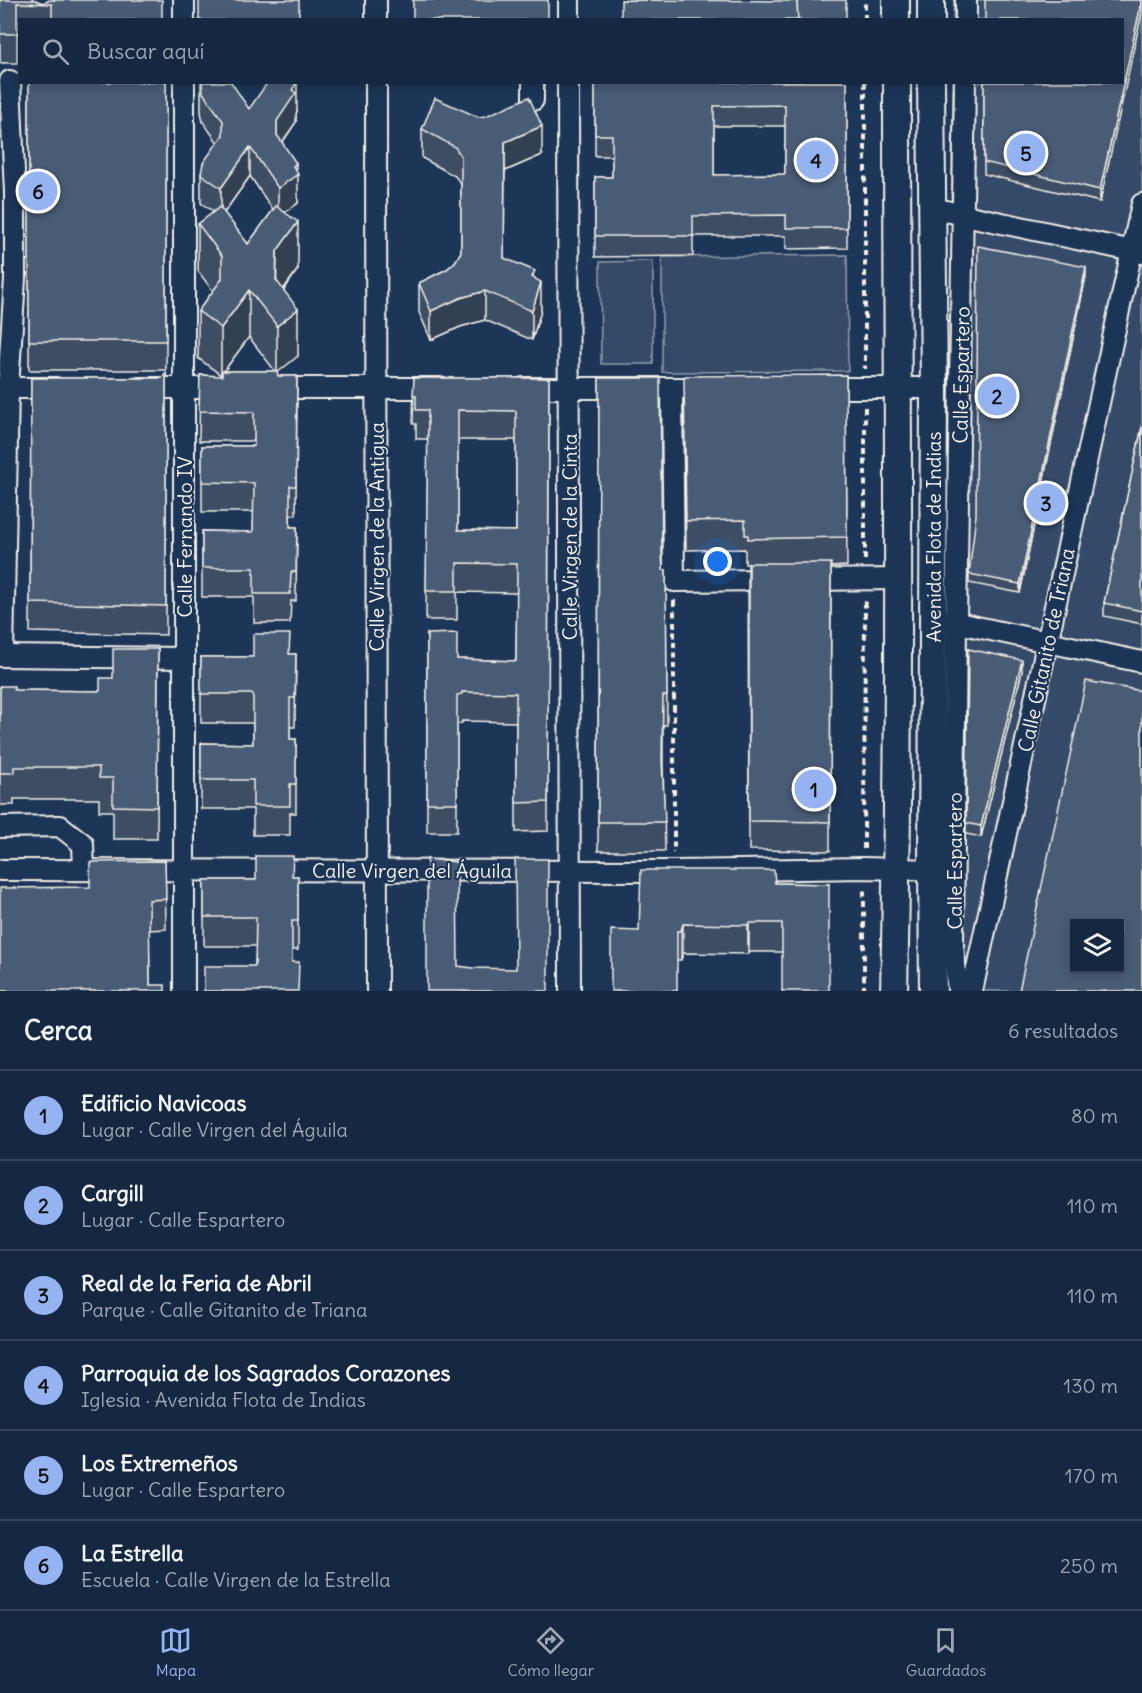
<!DOCTYPE html>
<html lang="es">
<meta charset="utf-8">
<style>
body{margin:0;font-family:Delius,sans-serif;background:#1f3048;color:#f1f3f6}
.controls{position:absolute;right:18px;bottom:18px;display:grid;overflow:hidden;border-radius:0px;box-shadow:0 3px 9px #0003}
.controls button{width:54px;height:54px;display:grid;place-items:center;padding:0;border:0;border-bottom:2px solid #35445a;background:#162841;color:#f1f3f6;font:30px sans-serif}
.you{position:absolute;left:718px;top:562px;width:21px;height:21px;margin:-15px;border:4px solid #fff;border-radius:50%;background:#1a73e8;box-shadow:0 0 0 9px #1a73e833}
.badge{display:grid;place-items:center;width:39px;height:39px;border-radius:50%;background:#95b2f1;color:#111;font-size:20px;font-weight:700}
.pin{position:absolute;translate:-50% -50%;border:3px solid #fff;box-shadow:0 2px 6px #0006}
.list{margin:0;padding:0;list-style:none}
h2{display:flex;justify-content:space-between;align-items:center;height:78px;margin:0;padding:0 24px;font-size:26px}
h2 small{font-size:20px;font-weight:400;color:#9ea6b1}
.list li{display:grid;grid-template-columns:39px 1fr auto;gap:18px;align-items:center;box-sizing:border-box;height:90px;padding:0 24px;border-top:2px solid #35445a}
.list b{display:block;font-size:22px;white-space:nowrap}
.list p{margin:0;font-size:20px;white-space:nowrap;color:#9ea6b1}
.list em{font-size:20px;font-style:normal;color:#9ea6b1}
.icon{flex:none;width:33px;height:33px;fill:none;stroke:currentColor;stroke-width:2;stroke-linecap:round;stroke-linejoin:round}
.map{position:relative;flex:none;width:1142px;height:991px;overflow:hidden}
.search{position:absolute;background:#162841;box-shadow:0 3px 9px #0003;left:18px;right:18px;top:18px;height:66px;display:flex;align-items:center;gap:15px;box-sizing:border-box;padding:0 21px;border-radius:0px;color:#9ea6b1;font-size:22px}
.sheet{height:618px;background:#162841}
nav{display:flex;justify-content:space-around;align-items:center;box-sizing:border-box;height:84px;border-top:2px solid #35445a;background:#162841;font-size:16px;color:#9ea6b1}
nav a{display:grid;justify-items:center;gap:3px}
nav .on{color:#95b2f1}
.map>svg:first-child{display:block}
.green{fill:#354a67;stroke:#949ea8;stroke-width:1.5;fill-rule:evenodd}
.lines{fill:none;stroke-linecap:round;stroke-linejoin:round}
.minor-casing{stroke:#f4f1e8;stroke-width:24}
.major-casing{stroke:#f4f1e8;stroke-width:30}
.path{stroke:#f4f1e8;stroke-width:4;stroke-dasharray:6 4.5;stroke-linecap:butt}
.minor{stroke:#1d3557;stroke-width:20}
.major{stroke:#1d3557;stroke-width:26}
.wall{fill:#3e4e64;stroke:#f4f1e8;stroke-width:1.5;fill-rule:evenodd}
.shaded-wall{fill:#324051;stroke:#f4f1e8;stroke-width:1.5}
.building{fill:#485b74;stroke:#f4f1e8;stroke-width:1.5;fill-rule:evenodd}
.labels{text-anchor:middle;dominant-baseline:central;stroke-width:4.5;stroke-linejoin:round;paint-order:stroke}
.street-label{font-size:20px;fill:#f4f1e8;stroke:#1d3557}
</style>
<div class="map">
<svg width="1142" height="991" viewBox="0 0 1142 991">
<rect width="100%" height="100%" fill="#1d3557"/>
<filter id="ink" filterUnits="userSpaceOnUse"><feTurbulence type="fractalNoise" baseFrequency=".0167" numOctaves="2"/><feDisplacementMap in="SourceGraphic" scale="12" xChannelSelector="R" yChannelSelector="G"/><feConvolveMatrix kernelMatrix="1 2 1 2 8 2 1 2 1" color-interpolation-filters="sRGB"/></filter>
<g filter="url(#ink)">
<g class="green">
<path d="M954,0H1142V991H945L953,83L1122,82V20L953,19ZM1074,924H1120V969H1074Z"/>
<path d="M847,255L848,371L662,372V257Z"/>
<path d="M653,261V364H601L600,262Z"/>
</g>
<g class="lines">
<g class="minor-casing">
<g id="minor">
<path d="M184,0V20"/>
<path d="M376,0V20"/>
<path d="M43,20V0"/>
<path d="M569,20V0"/>
<path d="M966,20V0"/>
<path d="M184,82V991"/>
<path d="M376,82L377,991"/>
<path d="M568,82L570,991"/>
<path d="M533,100V82"/>
<path d="M932,208L1142,253"/>
<path d="M0,388H56"/>
<path d="M139,388H227"/>
<path d="M271,388H440"/>
<path d="M523,388H710"/>
<path d="M672,388L674,581L776,580"/>
<path d="M820,388H934"/>
<path d="M805,580L899,579"/>
<path d="M944,620L1142,662"/>
<path d="M0,656L184,658"/>
<path d="M3,656L8,388L15,279V193L10,81"/>
<path d="M0,827L60,826L83,844L84,870"/>
<path d="M0,870L674,871L864,868L932,870"/>
<path d="M958,991L953,946L956,622L965,82"/>
<path d="M972,991L1142,204"/>
</g>
</g>
<g class="major-casing">
<g id="major">
<path d="M896,0V20"/>
<path d="M931,0V20"/>
<path d="M931,82L934,388L932,870L933,991"/>
<path d="M894,991C901,688 897,385 897,82"/>
</g>
</g>
<g class="path">
<path d="M865,20V0"/>
<path d="M865,82V369"/>
<path d="M865,407V561"/>
<path d="M674,600V853"/>
<path d="M864,849L865,599"/>
<path d="M864,991V887"/>
</g>
<use href="#minor" class="minor"/>
<use href="#major" class="major"/>
</g>
<g class="wall">
<path d="M0,0L38,2L162,20H20V33H17V63H0Z"/>
<path d="M1142,0L1100,202L984,174V82Z"/>
<rect x="29" y="82" width="137" height="288"/>
<path d="M595,82H847V248L786,249V236H693V256L595,257V177H612V156H595ZM714,126H785V174L714,175Z"/>
<path d="M201,83L249,109L297,111L296,114V122L282,143L296,171L298,203L285,212L298,269L284,290L298,356L277,372L278,376H297L296,515H290V527H297L296,601H291L290,623H254V597H202V531L253,532L254,512H202V446H254V441H199L200,375L222,376V373L221,375L198,358V311L213,291L198,271V224L214,212L201,203V174L218,143L203,122L201,112ZM250,176L273,210L248,244L224,213ZM249,337L275,371H224Z"/>
<path d="M422,129L542,155L505,171L504,258L535,278L541,311L532,340L485,320L460,327L431,340L419,312V283L447,269L455,262L461,252V184L455,176L422,158Z"/>
<path d="M1086,276L1020,593L969,583V574Z"/>
<path d="M166,373V635L30,632L31,378H162Z"/>
<path d="M846,375L847,566L831,567L830,851L749,850L748,564H745V549L686,550L684,408Z"/>
<path d="M414,378H549L548,831L516,832V722L462,721V723L457,724V832H427V634L457,659L516,661L517,593L457,592V620H426L428,439H416V424H413ZM458,440H516V531L458,530Z"/>
<path d="M599,378L662,552L663,570H666L667,725H663V765L665,851H598Z"/>
<path d="M1142,427V624L1104,616V603Z"/>
<path d="M158,649L157,839H113V811H99V799H14V805H0V686L14,690L100,691L113,678Z"/>
<path d="M968,649L1022,671L981,837L966,834Z"/>
<path d="M290,654H296L295,727H290V739H296V813H290V835H253V809H201V743L253,744V723H201V657H253Z"/>
<path d="M165,861L166,929L149,930L150,985L0,991L90,887Z"/>
<path d="M293,876H298V950H292L255,966L256,946H204V880H256Z"/>
<path d="M775,883L829,884L782,952H749L748,954L683,953L681,960H677L639,931Z"/>
</g>
<g class="shaded-wall">
<path d="M1142,0V12L1100,202V190Z"/>
<path d="M297,82V111L296,114V122L277,150V164V121L292,90Z"/>
<path d="M542,126V155L505,171V142Z"/>
<path d="M250,147V176L221,217V188Z"/>
<path d="M296,163V176L298,174V203L278,217V188L293,166Z"/>
<path d="M298,222V269L277,298L276,327L277,251Z"/>
<path d="M1086,267V276L1020,593V584Z"/>
<path d="M541,282V311L532,340V311Z"/>
<path d="M249,290V337L221,375V328Z"/>
<path d="M485,291V320L460,327L431,340V311L460,298Z"/>
<path d="M298,309V356L277,373V326Z"/>
<path d="M1022,660V671L981,837V826Z"/>
<path d="M749,923V952L748,954V925Z"/>
<path d="M683,924V953L681,960V931Z"/>
</g>
<g class="building">
<path d="M0,0H36L42,3L50,0H162V20H52V4L17,3V34H0Z"/>
<rect x="199" y="0" width="100" height="20"/>
<rect x="413" y="0" width="135" height="20"/>
<path d="M621,0L797,1L798,20H621Z"/>
<path d="M797,0H846V20H798Z"/>
<path d="M985,0H1142L1100,190L984,162V82H1122V20H985Z"/>
<rect x="29" y="82" width="137" height="259"/>
<path d="M202,82H231L249,109L268,82H297L292,90L296,93L277,121V135L296,163L293,166L298,174L278,188L250,147L221,188L201,174L203,163L223,135V121L203,93Z"/>
<path d="M595,82H847V228H786V215L693,216V236H595V177H612V135H595ZM785,105V174L714,175V106Z"/>
<path d="M529,97L542,126L505,142L504,258L535,271L532,277L541,282L532,311L485,291L460,298L431,311L419,283L447,269L455,262L461,252V156L455,147L422,129L435,98L478,117L486,116Z"/>
<path d="M276,206L298,222L277,251L276,280L298,309L277,326L249,290L221,328L198,311L222,279V256L198,224L220,207L248,244Z"/>
<path d="M978,246L1086,267L1020,584L969,574L976,515Z"/>
<path d="M222,371H277L278,376H297L296,486H290V527H297L296,572H291L290,594H254V568H202V531L253,532L254,483L202,482V446H254V412L199,411L200,375L222,376Z"/>
<path d="M166,373V606L30,603L31,378H162Z"/>
<path d="M846,375L847,537L748,539V535H745V520L686,521L684,379L685,376Z"/>
<path d="M414,378H549L548,802L516,803V693L462,692V694L457,695V803H427V634L457,633V659L516,661L517,564L457,563V591H426L428,410H416V395H413ZM458,410L516,411V531L458,530Z"/>
<path d="M599,378H660L662,552L663,570H666L667,696H663L662,760L665,822H598Z"/>
<path d="M1142,427V611L1104,603Z"/>
<path d="M749,563H831L830,822L749,821Z"/>
<path d="M253,634H290L289,654H296L295,698H290V739H296V784H290V806H253V780H201V743L253,744V694H201V657H253Z"/>
<path d="M113,649H158L157,807L113,806V778H99V767H14V773H0V686H14V690L100,691V678H113Z"/>
<path d="M968,649L1022,660L981,826L966,823Z"/>
<path d="M1086,681L1142,691V991H1019ZM1074,924H1119V969H1074Z"/>
<path d="M256,856H293L292,876H298V921H292V962H299L298,991H204V966H255L256,917H204V880H256Z"/>
<path d="M427,859L457,862L458,966L473,968L516,969L515,859H548V991H427Z"/>
<path d="M165,861L166,899L149,900L150,985H165V991H0V888L90,887V862Z"/>
<path d="M641,870H774L775,883L829,884V991H782V923H749L748,925L683,924L681,931H677V991H611V930L639,931Z"/>
</g>
</g>
<g class="labels">
<g class="street-label">
<text transform="translate(961 375) rotate(-89)">Calle Espartero</text>
<text transform="translate(184 537) rotate(-90)">Calle Fernando IV</text>
<text transform="translate(376 537) rotate(-90)">Calle Virgen de la Antigua</text>
<text transform="translate(569 537) rotate(-90)">Calle Virgen de la Cinta</text>
<text transform="translate(933 537) rotate(-90)">Avenida Flota de Indias</text>
<text transform="translate(1046 650) rotate(-78)">Calle Gitanito de Triana</text>
<text transform="translate(954 861) rotate(-90)">Calle Espartero</text>
<text x="412" y="870">Calle Virgen del Águila</text>
</g>
</g>
</svg>
<div class="controls">
<button><svg class="icon" aria-label="layers" viewBox="0 0 24 24"><path d="M12 4l9 5-9 5-9-5zM3 14l9 5 9-5"/></svg></button>
</div>
<div class="you"></div>
<div class="pin badge" style="left:814px;top:789px">1</div>
<div class="pin badge" style="left:997px;top:396px">2</div>
<div class="pin badge" style="left:1046px;top:503px">3</div>
<div class="pin badge" style="left:816px;top:160px">4</div>
<div class="pin badge" style="left:1026px;top:153px">5</div>
<div class="pin badge" style="left:38px;top:191px">6</div>
<div class="search"><svg class="icon" aria-label="search" viewBox="0 0 24 24"><circle cx="10" cy="10" r="6"/><path d="M15 15l6 6"/></svg>Buscar aquí</div>
</div>
<section class="sheet">
<h2>Cerca<small>6 resultados</small></h2>
<ul class="list">
<li><span class="badge">1</span><div><b>Edificio Navicoas</b><p>Lugar · Calle Virgen del Águila</p></div><em>80 m</em></li>
<li><span class="badge">2</span><div><b>Cargill</b><p>Lugar · Calle Espartero</p></div><em>110 m</em></li>
<li><span class="badge">3</span><div><b>Real de la Feria de Abril</b><p>Parque · Calle Gitanito de Triana</p></div><em>110 m</em></li>
<li><span class="badge">4</span><div><b>Parroquia de los Sagrados Corazones</b><p>Iglesia · Avenida Flota de Indias</p></div><em>130 m</em></li>
<li><span class="badge">5</span><div><b>Los Extremeños</b><p>Lugar · Calle Espartero</p></div><em>170 m</em></li>
<li><span class="badge">6</span><div><b>La Estrella</b><p>Escuela · Calle Virgen de la Estrella</p></div><em>250 m</em></li>
</ul>
</section>
<nav>
<a class="on"><svg class="icon" aria-label="map" viewBox="0 0 24 24"><path d="M3 6l6-2 6 2 6-2v14l-6 2-6-2-6 2zM9 4v14M15 6v14"/></svg>Mapa</a>
<a><svg class="icon" aria-label="directions" viewBox="0 0 24 24"><path d="M12 3l9 9-9 9-9-9zM9 14v-3h6M13 9l2 2-2 2"/></svg>Cómo llegar</a>
<a><svg class="icon" aria-label="saved" viewBox="0 0 24 24"><path d="M7 4h10v16l-5-4-5 4z"/></svg>Guardados</a>
</nav>
